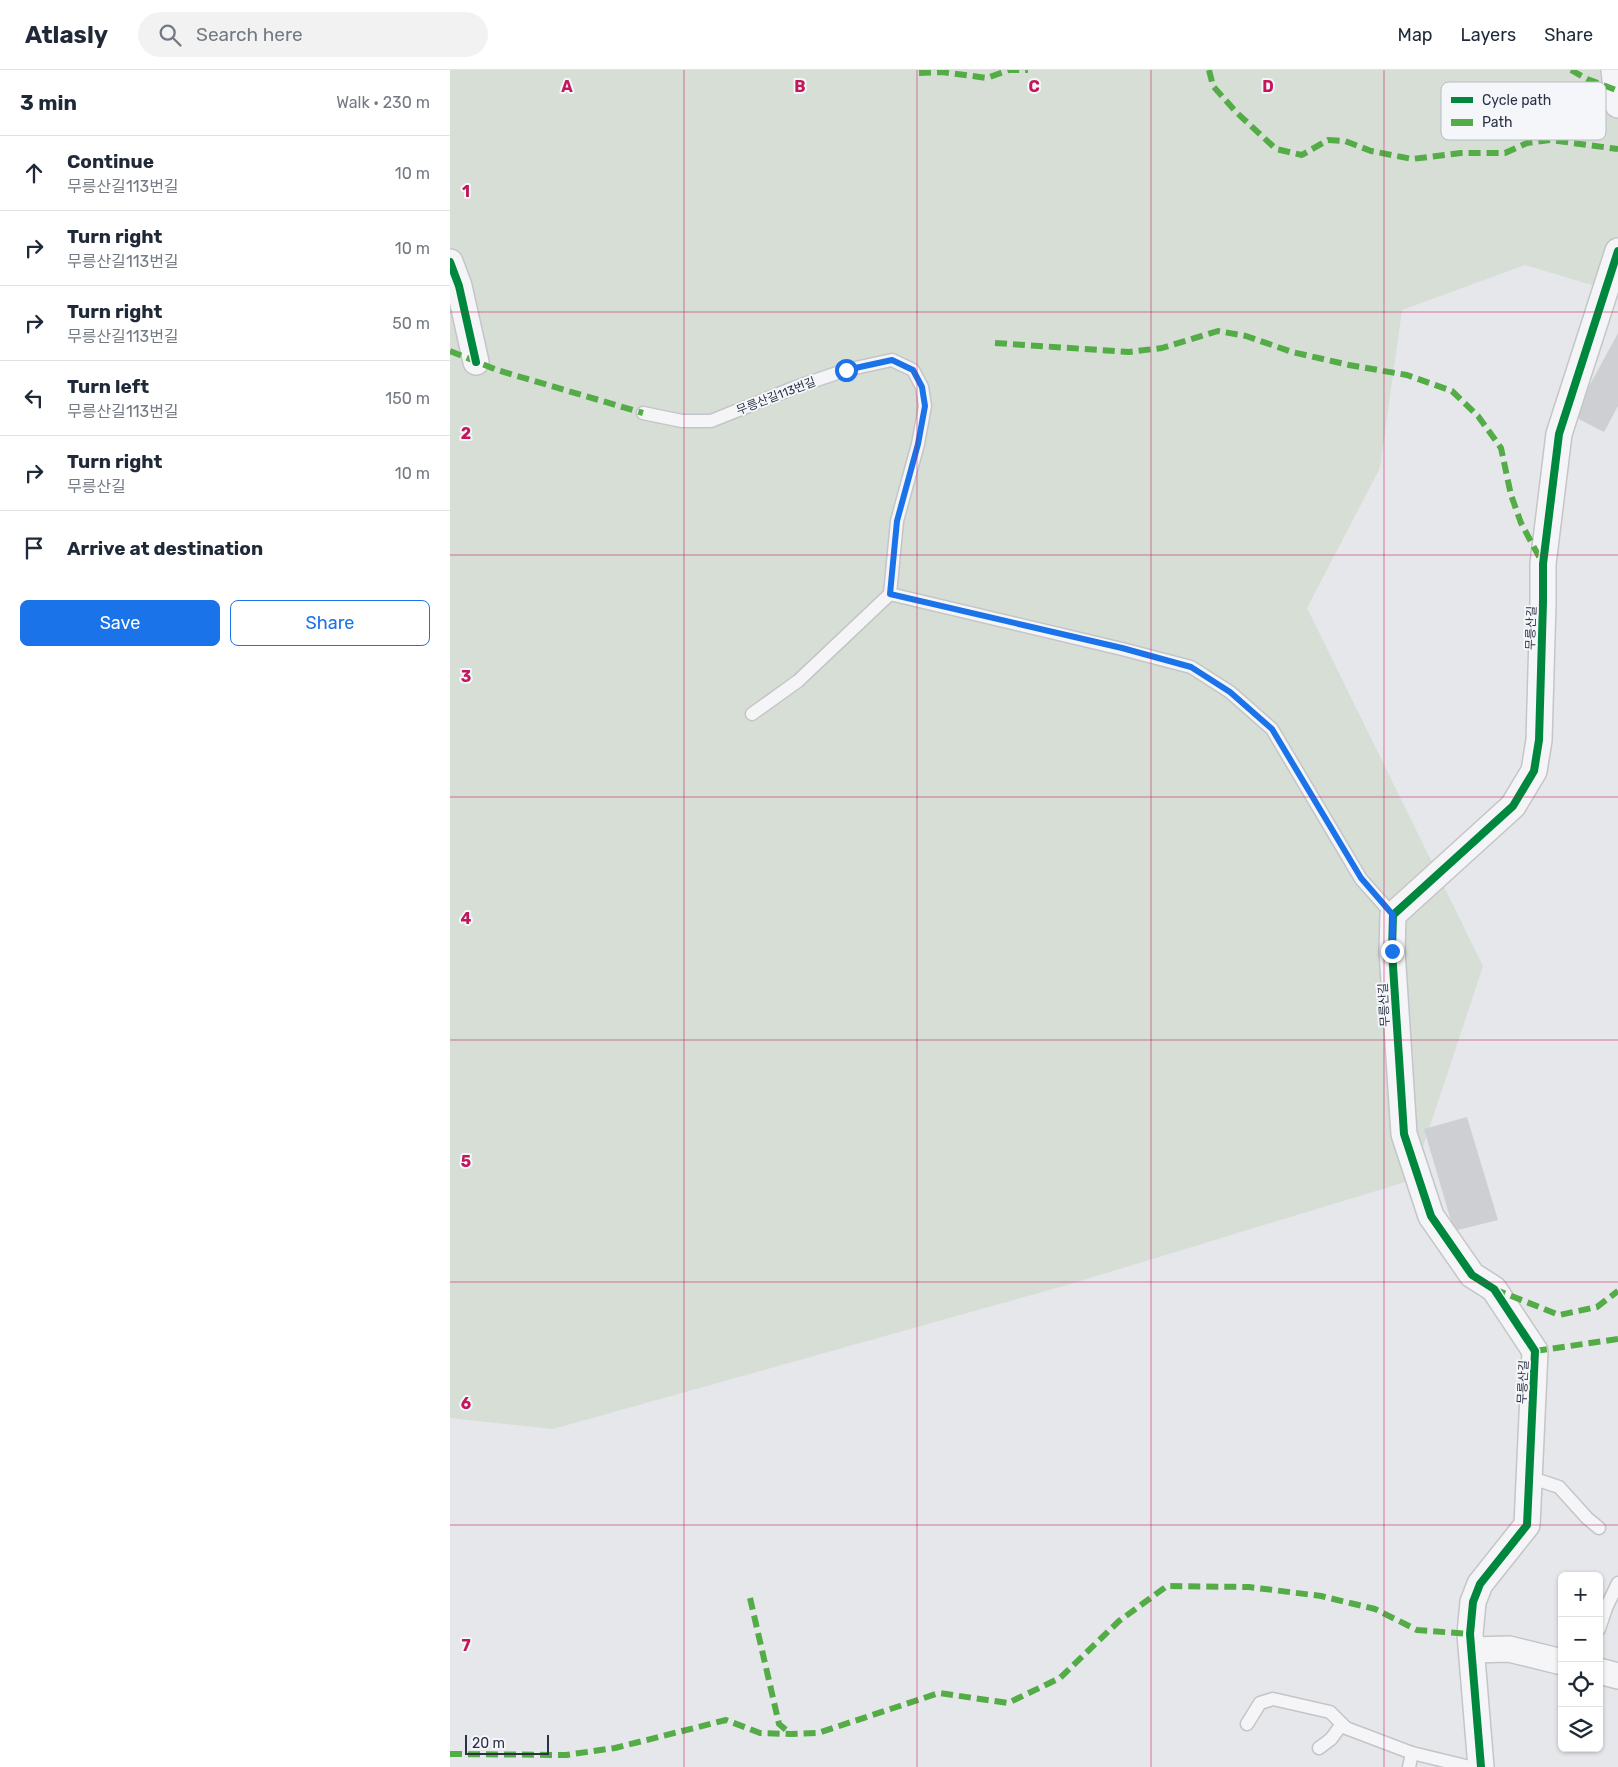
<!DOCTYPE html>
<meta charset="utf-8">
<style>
body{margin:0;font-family:Rubik,"Noto Sans KR",sans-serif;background:#f2f2f3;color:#1f2937}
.controls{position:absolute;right:15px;bottom:15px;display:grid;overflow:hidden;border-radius:8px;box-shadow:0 1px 4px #0004}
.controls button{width:45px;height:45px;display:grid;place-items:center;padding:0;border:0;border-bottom:1px solid #e0e1e3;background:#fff;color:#1f2937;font:25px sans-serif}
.scale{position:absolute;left:15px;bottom:12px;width:84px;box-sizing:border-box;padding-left:5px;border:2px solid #2b3245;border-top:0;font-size:14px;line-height:18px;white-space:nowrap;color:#2b3245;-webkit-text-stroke:4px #f4f6f9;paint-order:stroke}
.stop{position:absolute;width:15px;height:15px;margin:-11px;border:4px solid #1a73e8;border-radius:50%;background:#fff}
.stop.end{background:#1a73e8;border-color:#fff;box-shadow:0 1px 5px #0008}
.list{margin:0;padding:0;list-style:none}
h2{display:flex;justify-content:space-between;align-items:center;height:65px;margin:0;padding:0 20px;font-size:21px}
h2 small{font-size:16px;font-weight:400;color:#747a83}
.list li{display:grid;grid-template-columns:32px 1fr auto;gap:15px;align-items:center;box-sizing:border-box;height:75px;padding:0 20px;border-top:1px solid #e0e1e3}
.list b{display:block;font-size:19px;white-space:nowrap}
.list p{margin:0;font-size:16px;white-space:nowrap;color:#747a83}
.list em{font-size:16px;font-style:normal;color:#747a83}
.actions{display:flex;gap:10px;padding:15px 20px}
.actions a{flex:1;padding:11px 0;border:1px solid #1a73e8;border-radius:8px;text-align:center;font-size:18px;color:#1a73e8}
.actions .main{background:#1a73e8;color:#fff}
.icon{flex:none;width:28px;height:28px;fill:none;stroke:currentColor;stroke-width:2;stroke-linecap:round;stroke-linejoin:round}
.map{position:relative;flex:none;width:1168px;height:1697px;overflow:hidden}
header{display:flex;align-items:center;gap:30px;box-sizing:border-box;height:70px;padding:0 25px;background:#fff;border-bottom:1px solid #e0e1e3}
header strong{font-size:24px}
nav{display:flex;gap:28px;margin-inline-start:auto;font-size:18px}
.search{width:350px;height:45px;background:#f2f2f3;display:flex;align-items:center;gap:12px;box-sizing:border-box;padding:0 18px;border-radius:28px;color:#747a83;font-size:19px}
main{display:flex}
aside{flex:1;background:#fff}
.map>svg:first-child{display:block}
.green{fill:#d6ded6}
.building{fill:#cecfd3}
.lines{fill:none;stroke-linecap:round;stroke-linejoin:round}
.lane-casing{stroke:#c4c5c8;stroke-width:15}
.street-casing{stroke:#c4c5c8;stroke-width:28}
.lane{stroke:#f5f5f7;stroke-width:12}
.street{stroke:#f5f5f7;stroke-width:25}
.quiet{stroke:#54ac47;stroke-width:6;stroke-dasharray:12 6;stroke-linecap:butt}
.cycleway-casing{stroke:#f4f6f9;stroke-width:11}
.cycleway{stroke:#00873e;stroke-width:8}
.route{stroke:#1a73e8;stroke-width:6}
.grid{fill:none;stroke:#c2185b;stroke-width:1;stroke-opacity:0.55}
.labels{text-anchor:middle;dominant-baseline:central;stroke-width:4;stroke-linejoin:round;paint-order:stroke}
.street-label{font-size:12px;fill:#2b3245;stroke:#f4f6f9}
.key{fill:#f4f6f9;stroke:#b8bbc3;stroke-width:1}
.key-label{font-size:14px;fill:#2b3245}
.grid-label{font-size:16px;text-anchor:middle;font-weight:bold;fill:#c2185b;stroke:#f4f6f9;stroke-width:4;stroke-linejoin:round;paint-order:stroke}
</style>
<header>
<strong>Atlasly</strong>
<div class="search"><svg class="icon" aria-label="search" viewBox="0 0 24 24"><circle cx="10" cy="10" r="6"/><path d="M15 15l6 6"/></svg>Search here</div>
<nav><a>Map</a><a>Layers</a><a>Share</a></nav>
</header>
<main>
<aside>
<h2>3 min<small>Walk · 230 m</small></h2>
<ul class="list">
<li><svg class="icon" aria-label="ahead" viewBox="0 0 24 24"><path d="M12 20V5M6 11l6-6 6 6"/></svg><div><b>Continue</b><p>무릉산길113번길</p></div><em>10 m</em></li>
<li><svg class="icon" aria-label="right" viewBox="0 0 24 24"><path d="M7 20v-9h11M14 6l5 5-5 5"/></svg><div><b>Turn right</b><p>무릉산길113번길</p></div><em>10 m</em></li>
<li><svg class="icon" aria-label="right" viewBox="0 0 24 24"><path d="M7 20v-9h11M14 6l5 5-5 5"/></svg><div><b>Turn right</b><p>무릉산길113번길</p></div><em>50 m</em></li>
<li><svg class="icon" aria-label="left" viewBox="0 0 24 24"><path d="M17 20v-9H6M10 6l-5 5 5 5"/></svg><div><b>Turn left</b><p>무릉산길113번길</p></div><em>150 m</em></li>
<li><svg class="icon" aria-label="right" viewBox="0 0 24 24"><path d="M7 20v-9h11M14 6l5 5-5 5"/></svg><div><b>Turn right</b><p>무릉산길</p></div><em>10 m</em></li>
<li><svg class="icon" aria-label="arrive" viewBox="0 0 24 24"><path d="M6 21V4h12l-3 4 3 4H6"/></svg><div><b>Arrive at destination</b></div></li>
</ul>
<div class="actions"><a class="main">Save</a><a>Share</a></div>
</aside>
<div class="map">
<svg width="1168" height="1697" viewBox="0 0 1168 1697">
<rect width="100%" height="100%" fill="#e6e7ea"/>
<path class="green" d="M0,0H1168V223L1075,195L952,240L930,398L857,538L1033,896L962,1110L617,1215L103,1359L0,1348Z"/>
<g class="building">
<path d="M1168,263V336L1154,362L1123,346Z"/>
<path d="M1017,1047L1048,1150L1004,1161L974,1059Z"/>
</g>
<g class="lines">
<g class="lane-casing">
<g id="lane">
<path d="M193,343L232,351H261L346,317L396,300L442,290L463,300L472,317L475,336L468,374L447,451L440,524"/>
<path d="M440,524L672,579L741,597L780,622L822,659L911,809L943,845"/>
<path d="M302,644L348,611L440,524"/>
<path d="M1079,1407L1109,1417L1137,1448L1149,1458"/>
<path d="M1149,1559L1156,1538L1168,1513"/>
<path d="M797,1654L810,1633L823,1629L880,1642L896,1658L962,1683L1020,1697"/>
<path d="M869,1678L881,1669L892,1654"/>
<path d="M959,1697L962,1683"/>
</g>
</g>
<g class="street-casing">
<g id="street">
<path d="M1164,0L1168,35"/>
<path d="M0,192L9,216L26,292"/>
<path d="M1022,1580L1059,1579L1112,1592"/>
<path d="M1149,1601L1168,1606"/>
<path d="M1031,1697L1020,1564L1023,1532L1030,1514L1077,1455L1085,1281L1044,1219L1022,1205L981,1146L954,1064L942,881L943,845L1063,736L1084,701L1089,670L1093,532V494L1109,364L1168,181"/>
</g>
</g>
<use href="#lane" class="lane"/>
<use href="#street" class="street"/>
<g class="quiet">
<path d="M759,0L763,16L786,42L826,79L852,85L878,70L895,71L921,81L962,89L1011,83H1055L1077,73L1100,70L1168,79"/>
<path d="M1121,0L1137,9L1166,20"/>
<path d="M469,3L492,2L537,8L559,0H578"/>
<path d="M545,273L679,282L712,278L768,261L796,266L842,282L899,295L957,305L1002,321L1028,346L1051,378L1061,425L1071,453L1093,494"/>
<path d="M0,281L47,300L193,343"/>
<path d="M1044,1219L1109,1245L1147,1237L1168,1221"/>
<path d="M1085,1281L1168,1269"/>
<path d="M300,1528L329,1654L341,1664"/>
<path d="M0,1684L116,1685L165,1678L276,1650L310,1663L341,1664L368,1663L489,1623L558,1633L610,1608L669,1551L717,1516L799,1517L871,1526L925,1539L967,1560L1020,1564"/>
</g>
<g class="cycleway-casing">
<g id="cycleway">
<path d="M0,192L9,216L26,292"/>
<path d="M1031,1697L1020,1564L1023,1532L1030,1514L1077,1455L1085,1281L1044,1219L1022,1205L981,1146L954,1064L942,881L943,845L1063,736L1084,701L1089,670L1093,532V494L1109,364L1168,181"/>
</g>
</g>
<use href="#cycleway" class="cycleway"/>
</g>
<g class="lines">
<path class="route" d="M396,300L442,290L463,300L472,317L475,336L468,374L447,451L440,524L672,578L741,597L780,622L822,659L911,808L943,845L942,881"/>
</g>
<path class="grid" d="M234,0V1697M467,0V1697M701,0V1697M934,0V1697M0,242H1168M0,485H1168M0,727H1168M0,970H1168M0,1212H1168M0,1455H1168"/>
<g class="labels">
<g class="street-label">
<text transform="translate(326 326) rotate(-21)">무릉산길113번길</text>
<text transform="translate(1081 558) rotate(-88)">무릉산길</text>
<text transform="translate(934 935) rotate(-93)">무릉산길</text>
<text transform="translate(1073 1312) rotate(-87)">무릉산길</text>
</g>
</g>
<rect x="991" y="12" width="165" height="58" rx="8" class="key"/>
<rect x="1001" y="27" width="22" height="6" fill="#00873e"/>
<rect x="1001" y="49" width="22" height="7" fill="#54ac47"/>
<g class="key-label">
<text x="1032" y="35">Cycle path</text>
<text x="1032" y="57">Path</text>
</g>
<g class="grid-label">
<text x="117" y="22">A</text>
<text x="350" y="22">B</text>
<text x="584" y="22">C</text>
<text x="818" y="22">D</text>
<text x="16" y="127">1</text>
<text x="16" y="369">2</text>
<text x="16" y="612">3</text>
<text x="16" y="854">4</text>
<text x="16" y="1097">5</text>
<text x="16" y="1339">6</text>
<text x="16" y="1581">7</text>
</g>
</svg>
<div class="controls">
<button>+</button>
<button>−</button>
<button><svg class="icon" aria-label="locate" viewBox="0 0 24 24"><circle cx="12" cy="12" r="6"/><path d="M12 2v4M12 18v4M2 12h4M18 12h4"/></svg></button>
<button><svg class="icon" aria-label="layers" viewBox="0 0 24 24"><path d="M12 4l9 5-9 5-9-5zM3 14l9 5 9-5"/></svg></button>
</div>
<div class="scale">20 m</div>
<div class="stop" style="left:396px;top:300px"></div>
<div class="stop end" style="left:942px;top:881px"></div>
</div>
</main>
